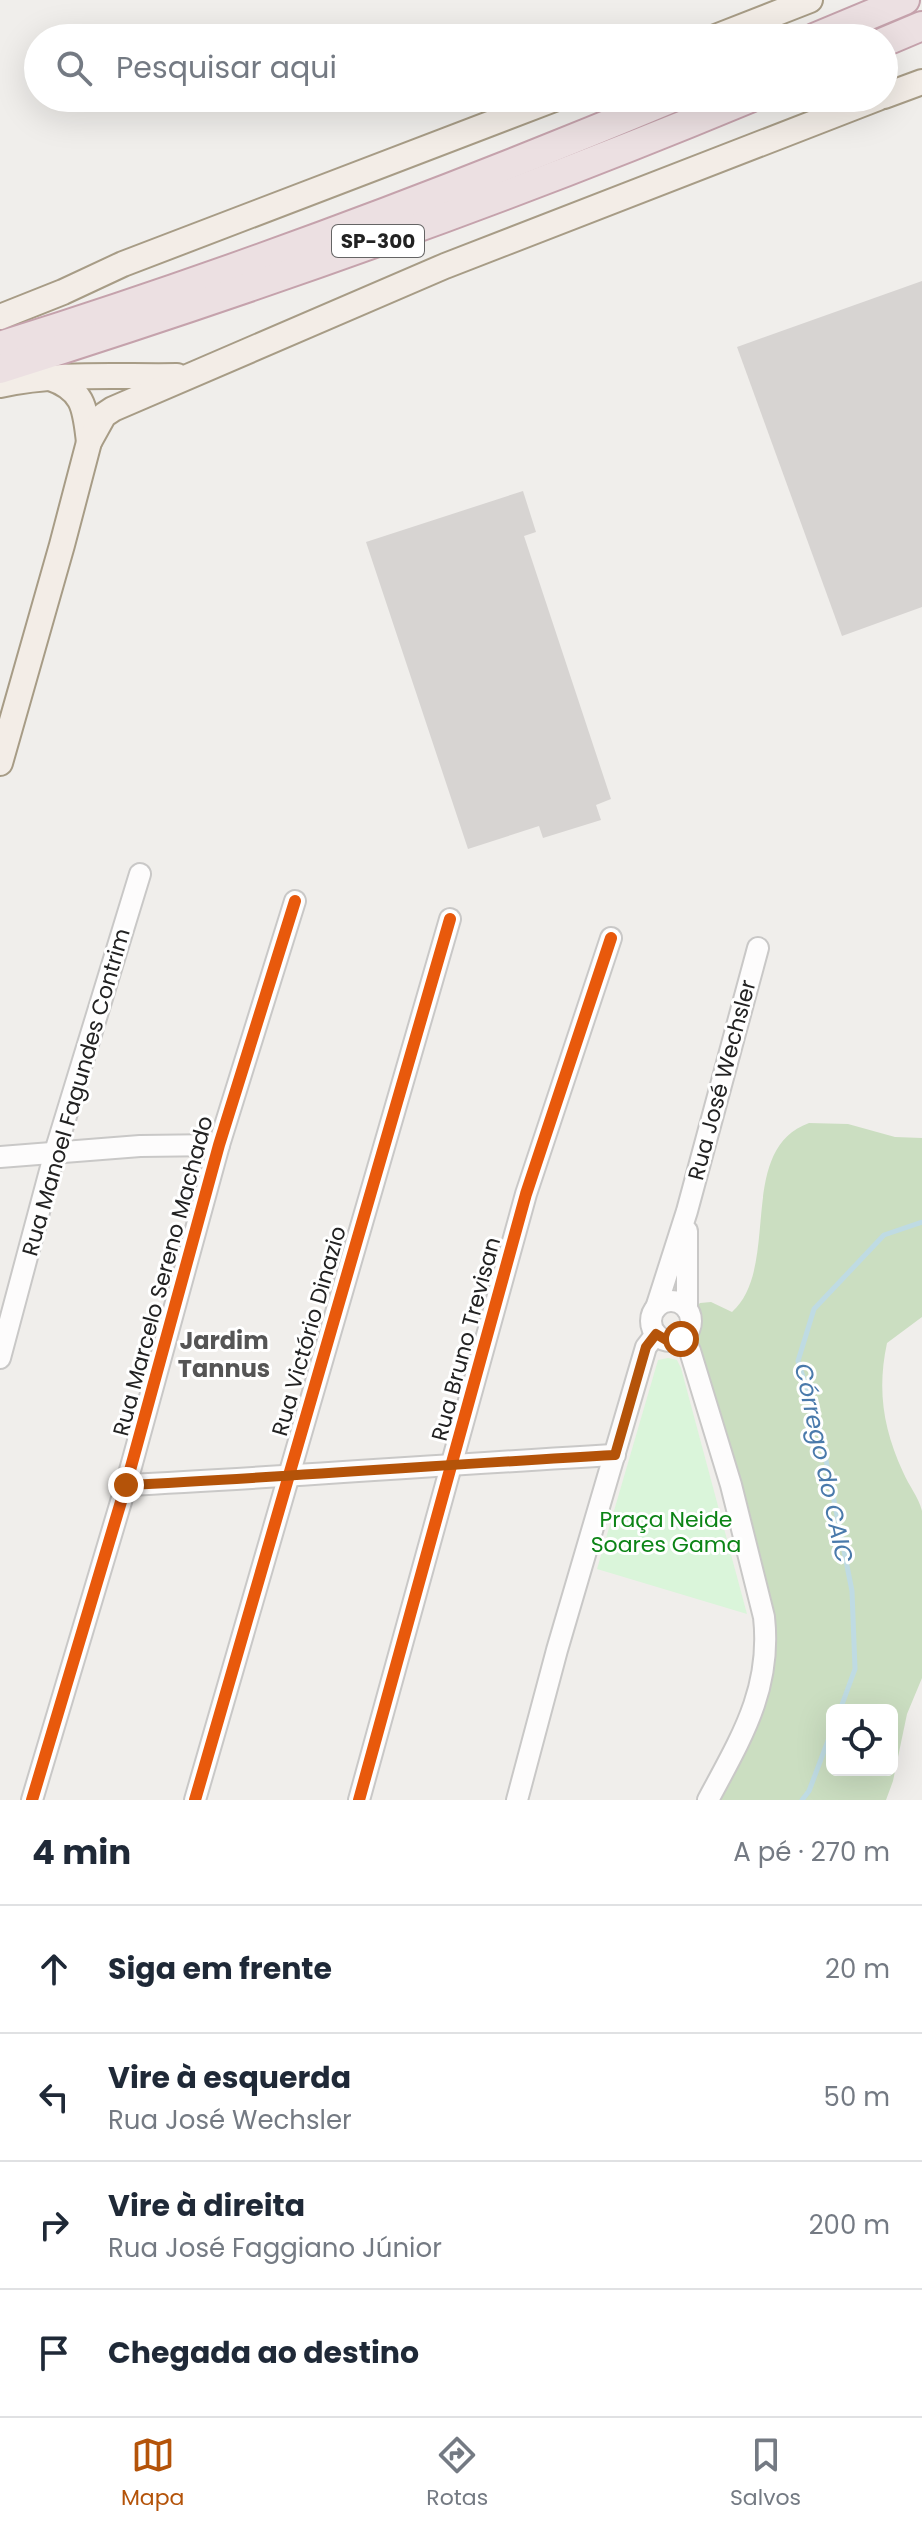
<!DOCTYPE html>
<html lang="pt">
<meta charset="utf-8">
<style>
body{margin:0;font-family:Poppins,sans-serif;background:#f2f2f3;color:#1f2937}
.controls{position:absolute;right:24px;bottom:24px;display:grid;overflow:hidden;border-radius:12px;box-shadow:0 8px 32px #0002}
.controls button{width:72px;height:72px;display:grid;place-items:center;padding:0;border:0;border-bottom:2px solid #e0e1e3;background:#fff;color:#1f2937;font:40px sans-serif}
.stop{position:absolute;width:24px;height:24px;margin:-18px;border:6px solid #b45309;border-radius:50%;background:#fff}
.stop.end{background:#b45309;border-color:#fff;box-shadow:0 2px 8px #0008}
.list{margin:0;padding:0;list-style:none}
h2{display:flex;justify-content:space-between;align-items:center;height:104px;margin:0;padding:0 32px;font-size:34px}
h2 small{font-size:26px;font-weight:400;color:#747a83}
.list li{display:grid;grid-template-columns:52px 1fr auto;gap:24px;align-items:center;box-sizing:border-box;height:128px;padding:0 32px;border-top:2px solid #e0e1e3}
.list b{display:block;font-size:30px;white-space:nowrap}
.list p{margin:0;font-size:26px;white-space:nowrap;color:#747a83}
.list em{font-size:26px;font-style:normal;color:#747a83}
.icon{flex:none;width:44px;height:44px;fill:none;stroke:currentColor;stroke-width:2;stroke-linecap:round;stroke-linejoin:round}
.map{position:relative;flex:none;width:922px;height:1800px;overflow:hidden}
.search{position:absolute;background:#fff;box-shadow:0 8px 32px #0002;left:24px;right:24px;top:24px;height:88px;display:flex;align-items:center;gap:20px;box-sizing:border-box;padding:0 28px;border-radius:44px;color:#747a83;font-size:30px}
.sheet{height:616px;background:#fff}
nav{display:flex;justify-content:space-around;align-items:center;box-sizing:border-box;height:112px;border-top:2px solid #e0e1e3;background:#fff;font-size:22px;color:#747a83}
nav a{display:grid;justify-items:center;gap:4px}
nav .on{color:#b45309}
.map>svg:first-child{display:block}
.forest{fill:#cbdec1;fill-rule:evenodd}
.park{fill:#daf5da}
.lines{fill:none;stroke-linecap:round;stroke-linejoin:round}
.stream{stroke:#bfdbe3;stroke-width:5}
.building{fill:#d7d4d2}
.minor-casing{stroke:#c9c8c7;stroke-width:24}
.major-casing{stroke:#a79c86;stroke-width:28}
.highway-casing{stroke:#c5a2ac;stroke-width:32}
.minor{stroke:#fdfcfc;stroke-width:20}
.major{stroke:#f3ede7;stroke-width:24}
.highway{stroke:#ece0e2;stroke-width:28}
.cycleway-casing{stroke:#fff;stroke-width:17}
.cycleway{stroke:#e8590c;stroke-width:12}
.route{stroke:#b45309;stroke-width:10}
.labels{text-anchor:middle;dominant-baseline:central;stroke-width:6;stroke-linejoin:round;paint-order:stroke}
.shield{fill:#fff;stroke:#646464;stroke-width:2}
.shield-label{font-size:20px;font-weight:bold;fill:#222}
.street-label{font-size:22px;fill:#222;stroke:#fff}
.park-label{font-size:22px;fill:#0c8416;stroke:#fff}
.neighbourhood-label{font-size:24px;font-weight:bold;fill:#555;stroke:#fff}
.water-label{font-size:24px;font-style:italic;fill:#4a7aab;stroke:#fff}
</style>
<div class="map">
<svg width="922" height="1800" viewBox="0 0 922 1800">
<rect width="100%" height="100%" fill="#f0eeeb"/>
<path class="forest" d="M809,1123L848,1124L895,1137L922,1138V1317L887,1343C877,1390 883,1428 903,1472C909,1486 918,1496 922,1511V1678L907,1714L893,1781L886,1800H719L766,1644L685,1330L688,1315L700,1303L711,1302L732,1312C782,1267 735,1150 809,1123ZM832,1710H892V1770H832Z"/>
<path class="park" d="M668,1358L677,1360L681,1368L747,1614L597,1569L658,1360Z"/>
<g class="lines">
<g class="stream">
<path d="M840,1710L855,1669L852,1591L820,1430L798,1361L814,1309L884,1235L922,1222"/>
<path d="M802,1800L809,1791L832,1730"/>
</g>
</g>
<g class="building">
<path d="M922,281V607L842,636L737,347Z"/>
<path d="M523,491L536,532L524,536L611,799L596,805L601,820L543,838L539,826L468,849L366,542Z"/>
</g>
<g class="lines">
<g class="minor-casing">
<g id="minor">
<path d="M0,1157L140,1146L219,1145"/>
<circle cx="671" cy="1321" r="20"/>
<path d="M656,1308L687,1211L758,948"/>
<path d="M687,1309V1231"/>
<path d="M681,1339L690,1351L731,1485L764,1617C772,1689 741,1738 708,1800"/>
<path d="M0,1358L55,1152L140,874"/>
<path d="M126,1485C289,1477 452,1464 615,1455"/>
<path d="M32,1800L126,1485L219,1145L295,901"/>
<path d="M195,1800L450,919"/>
<path d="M359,1800L526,1194L611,938"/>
<path d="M517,1800L557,1650L646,1347L656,1334"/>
</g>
</g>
<g class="major-casing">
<g id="major">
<path d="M713,38L810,0"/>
<path d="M884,96L922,82"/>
<path d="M0,317L63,292L123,264L557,98"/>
<path d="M50,378C85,390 85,410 89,442"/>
<path d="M0,385C58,372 118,377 177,376"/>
<path d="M0,763L62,545L89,442L104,415L113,409L445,266L878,98"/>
</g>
</g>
<g class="highway-casing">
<g id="highway">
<path d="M814,38L905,0"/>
<path d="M884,42L922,26"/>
<path d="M0,346C227,275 452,190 672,98"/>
<path d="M0,369C254,289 505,200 750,98"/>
</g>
</g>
<use href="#minor" class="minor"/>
<use href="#major" class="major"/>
<use href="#highway" class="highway"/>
<g class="cycleway-casing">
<g id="cycleway">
<path d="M32,1800L126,1485L219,1145L295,901"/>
<path d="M195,1800L450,919"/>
<path d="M359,1800L526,1194L611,938"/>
</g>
</g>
<use href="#cycleway" class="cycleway"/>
</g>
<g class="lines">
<path class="route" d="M126,1485C289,1477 452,1464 615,1455L646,1347L656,1334L668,1341L681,1339"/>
</g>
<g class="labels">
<rect class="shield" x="332" y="225" width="92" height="32" rx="6"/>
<g class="shield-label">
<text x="378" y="241">SP-300</text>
</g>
<g class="street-label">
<text transform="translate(722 1080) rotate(-75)">Rua José Wechsler</text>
<text transform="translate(76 1092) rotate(-74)">Rua Manoel Fagundes Contrim</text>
<text transform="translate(163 1276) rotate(-75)">Rua Marcelo Sereno Machado</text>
<text transform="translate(309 1331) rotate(-74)">Rua Victório Dinazio</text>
<text transform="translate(466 1339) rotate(-75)">Rua Bruno Trevisan</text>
</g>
<g class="park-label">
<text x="666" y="1519">Praça Neide<tspan x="666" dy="25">Soares Gama</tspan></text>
</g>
<g class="neighbourhood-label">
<text x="224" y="1340">Jardim<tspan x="224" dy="28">Tannus</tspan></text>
</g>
<g class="water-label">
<text transform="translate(824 1463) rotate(78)">Córrego do CAIC</text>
</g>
</g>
</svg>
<div class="controls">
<button><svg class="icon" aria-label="locate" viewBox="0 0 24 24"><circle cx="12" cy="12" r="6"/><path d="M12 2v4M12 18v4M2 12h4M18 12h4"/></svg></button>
</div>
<div class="stop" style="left:681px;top:1339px"></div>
<div class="stop end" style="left:126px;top:1485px"></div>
<div class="search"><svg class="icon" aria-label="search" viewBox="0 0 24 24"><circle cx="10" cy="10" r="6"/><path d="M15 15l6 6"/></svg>Pesquisar aqui</div>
</div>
<section class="sheet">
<h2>4 min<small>A pé · 270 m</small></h2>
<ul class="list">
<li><svg class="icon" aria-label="ahead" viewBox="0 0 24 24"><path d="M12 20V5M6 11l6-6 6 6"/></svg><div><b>Siga em frente</b></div><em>20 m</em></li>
<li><svg class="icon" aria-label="left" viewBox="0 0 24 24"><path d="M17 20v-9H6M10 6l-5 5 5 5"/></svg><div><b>Vire à esquerda</b><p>Rua José Wechsler</p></div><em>50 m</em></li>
<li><svg class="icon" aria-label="right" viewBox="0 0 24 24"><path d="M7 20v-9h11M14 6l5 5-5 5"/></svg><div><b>Vire à direita</b><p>Rua José Faggiano Júnior</p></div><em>200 m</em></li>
<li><svg class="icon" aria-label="arrive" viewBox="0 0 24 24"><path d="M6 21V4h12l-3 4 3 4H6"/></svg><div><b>Chegada ao destino</b></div></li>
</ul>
</section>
<nav>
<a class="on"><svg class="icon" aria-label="map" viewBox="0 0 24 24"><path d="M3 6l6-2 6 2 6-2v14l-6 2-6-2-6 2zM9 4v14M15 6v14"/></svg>Mapa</a>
<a><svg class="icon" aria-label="directions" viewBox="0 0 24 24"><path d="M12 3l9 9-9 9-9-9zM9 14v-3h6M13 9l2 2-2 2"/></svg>Rotas</a>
<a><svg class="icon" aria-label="saved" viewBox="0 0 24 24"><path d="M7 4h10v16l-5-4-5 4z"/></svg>Salvos</a>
</nav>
